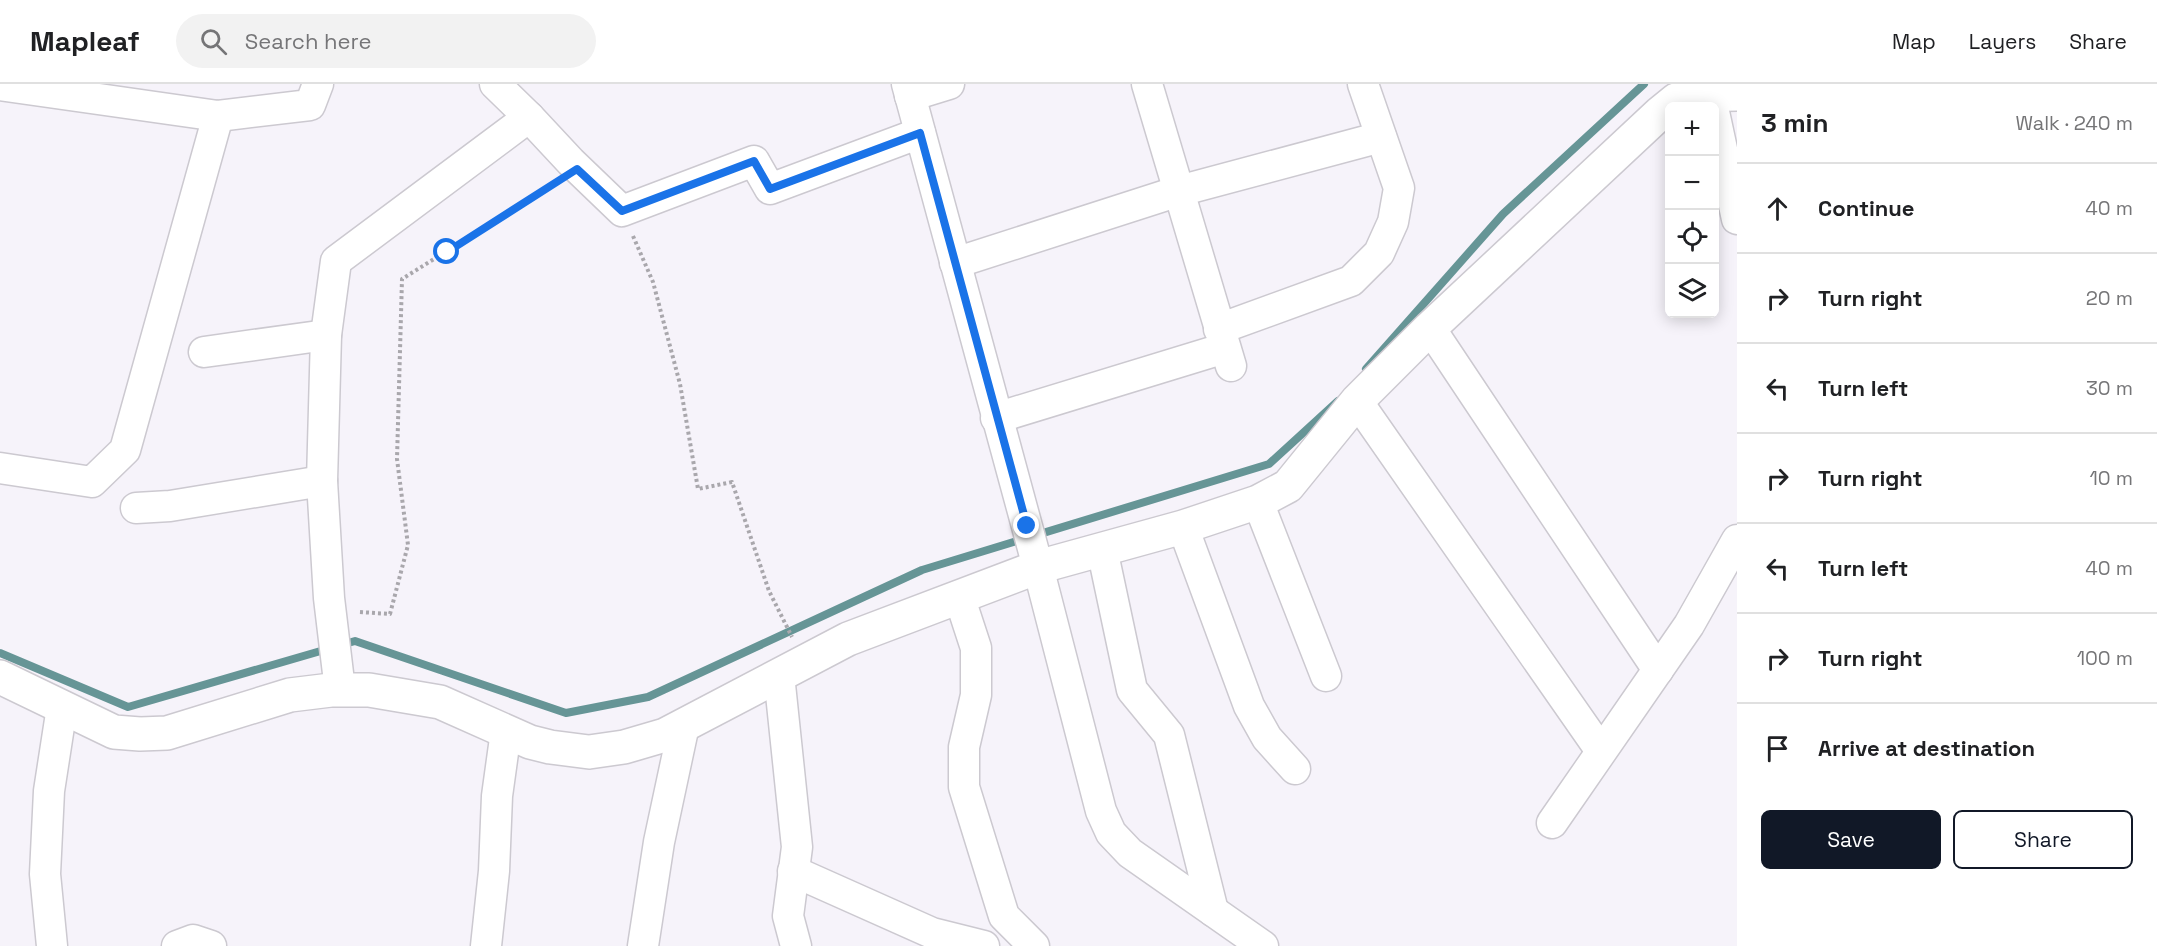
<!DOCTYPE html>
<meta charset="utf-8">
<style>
body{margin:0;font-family:"Space Grotesk",sans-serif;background:#f2f2f2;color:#202124}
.controls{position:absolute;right:18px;top:18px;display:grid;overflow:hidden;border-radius:9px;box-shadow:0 3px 15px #0003}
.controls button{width:54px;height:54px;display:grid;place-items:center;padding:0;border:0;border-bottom:2px solid #e0e0e0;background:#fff;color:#202124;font:30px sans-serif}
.stop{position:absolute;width:18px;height:18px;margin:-14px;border:4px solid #1a73e8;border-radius:50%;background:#fff}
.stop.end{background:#1a73e8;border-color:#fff;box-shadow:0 2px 6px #0008}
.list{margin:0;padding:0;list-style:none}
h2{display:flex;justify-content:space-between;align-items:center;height:78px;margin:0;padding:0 24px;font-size:26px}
h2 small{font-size:20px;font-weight:400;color:#757577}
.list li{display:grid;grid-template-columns:39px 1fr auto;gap:18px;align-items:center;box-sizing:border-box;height:90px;padding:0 24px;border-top:2px solid #e0e0e0}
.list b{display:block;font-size:22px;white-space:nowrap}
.list em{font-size:20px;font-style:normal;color:#757577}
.actions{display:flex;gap:12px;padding:18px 24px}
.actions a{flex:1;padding:14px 0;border:2px solid #111827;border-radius:9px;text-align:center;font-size:21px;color:#111827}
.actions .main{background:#111827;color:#fff}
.icon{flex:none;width:33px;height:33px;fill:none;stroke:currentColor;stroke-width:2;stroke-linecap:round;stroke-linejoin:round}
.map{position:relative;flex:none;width:1737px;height:862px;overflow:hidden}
header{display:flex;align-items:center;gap:36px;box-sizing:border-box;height:84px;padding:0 30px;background:#fff;border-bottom:2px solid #e0e0e0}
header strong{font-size:28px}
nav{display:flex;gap:33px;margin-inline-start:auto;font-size:21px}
.search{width:420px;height:54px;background:#f2f2f2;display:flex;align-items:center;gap:15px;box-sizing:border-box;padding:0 21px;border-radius:33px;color:#757577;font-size:22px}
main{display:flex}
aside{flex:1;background:#fff}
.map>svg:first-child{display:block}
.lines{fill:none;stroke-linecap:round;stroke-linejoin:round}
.stream{stroke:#669596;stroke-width:8}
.minor-casing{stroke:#ccc9d0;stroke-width:33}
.tertiary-casing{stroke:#ccc9d0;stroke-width:36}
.path{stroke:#a9a7ac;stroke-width:4;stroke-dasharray:3 3;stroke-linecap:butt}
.minor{stroke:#fff;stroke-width:30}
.tertiary{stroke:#fff;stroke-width:33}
.route{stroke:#1a73e8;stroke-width:8}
</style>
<header>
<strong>Mapleaf</strong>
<div class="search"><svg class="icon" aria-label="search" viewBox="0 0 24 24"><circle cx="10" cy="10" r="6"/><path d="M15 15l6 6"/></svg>Search here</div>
<nav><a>Map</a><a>Layers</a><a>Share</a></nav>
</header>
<main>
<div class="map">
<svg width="1737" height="862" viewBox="0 0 1737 862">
<rect width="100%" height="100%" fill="#f6f3fa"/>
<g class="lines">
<g class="stream">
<path d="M1366,285L1503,130L1644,0"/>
<path d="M0,569L128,623L355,557L566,629L648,613L922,486L1269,380L1338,317"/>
</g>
<g class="minor-casing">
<g id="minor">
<path d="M495,0L529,33L571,78L622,127L754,77L770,105L920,49"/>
<path d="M907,0L1038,483L1101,727L1111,749L1130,769L1263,862"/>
<path d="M1147,0L1231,282"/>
<path d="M0,1L218,32L310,21L318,0"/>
<path d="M910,12L949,0"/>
<path d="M1714,28L1737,135"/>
<path d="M955,179L1179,107L1381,53"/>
<path d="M1430,244L1658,586"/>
<path d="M1219,245L1351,197L1379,169L1393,138L1399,104L1363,0"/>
<path d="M204,268L326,251"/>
<path d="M1357,317L1601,667"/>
<path d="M996,334L1225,264"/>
<path d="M0,384L92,398L125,366L218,32"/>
<path d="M1258,418L1326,592"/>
<path d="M136,424L170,422L322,397"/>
<path d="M1183,443L1249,622L1267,654L1295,685"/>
<path d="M1102,465L1132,606L1169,651L1213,827"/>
<path d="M959,512L976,564V611L964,663V703L1004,832L1034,862"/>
<path d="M779,591L797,763L788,832L796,862"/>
<path d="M340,606L329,514L322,397L326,251L336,177L529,33"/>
<path d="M1552,739L1689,541L1737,456"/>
<path d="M793,787L932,849L984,862"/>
<path d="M52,862L45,790L49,707L62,623"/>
<path d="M177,862L193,856L211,862"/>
<path d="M486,862L494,787L497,712L506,647"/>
<path d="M643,862L659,758L684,641"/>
</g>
</g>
<g class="tertiary-casing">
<path id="tertiary" d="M0,593L114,648L140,650L167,649L290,611L331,606H369L440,618L530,658L550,663L589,668L624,663L665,651L848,555L1038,483L1183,443L1258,418L1288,402L1357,317L1430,244L1660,29L1676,16L1694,11L1737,10"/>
</g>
<g class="path">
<path d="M633,152L653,198L680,300L698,405L732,398L769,507L792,553"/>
<path d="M360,528L390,530L408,461L397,375L402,195L554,100"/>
</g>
<use href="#minor" class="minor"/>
<use href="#tertiary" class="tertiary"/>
</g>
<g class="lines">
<path class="route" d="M447,168L577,85L622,127L754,77L770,105L920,49L1027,442"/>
</g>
</svg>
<div class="controls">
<button>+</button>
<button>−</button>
<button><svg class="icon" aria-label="locate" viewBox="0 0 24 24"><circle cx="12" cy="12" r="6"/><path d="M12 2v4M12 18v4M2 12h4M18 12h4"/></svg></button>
<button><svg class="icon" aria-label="layers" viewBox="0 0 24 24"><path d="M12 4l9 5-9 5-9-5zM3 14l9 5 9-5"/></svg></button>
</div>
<div class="stop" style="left:447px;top:168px"></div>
<div class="stop end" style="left:1027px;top:442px"></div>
</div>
<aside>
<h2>3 min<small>Walk · 240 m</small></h2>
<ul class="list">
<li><svg class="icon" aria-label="ahead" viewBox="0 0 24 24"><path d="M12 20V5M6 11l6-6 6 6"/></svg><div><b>Continue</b></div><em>40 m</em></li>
<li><svg class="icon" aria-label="right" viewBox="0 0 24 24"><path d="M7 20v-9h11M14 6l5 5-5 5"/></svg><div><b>Turn right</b></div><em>20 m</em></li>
<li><svg class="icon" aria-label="left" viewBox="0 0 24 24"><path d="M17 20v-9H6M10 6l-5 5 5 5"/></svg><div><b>Turn left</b></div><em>30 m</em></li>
<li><svg class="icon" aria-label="right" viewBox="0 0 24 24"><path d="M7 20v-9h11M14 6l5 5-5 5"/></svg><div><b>Turn right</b></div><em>10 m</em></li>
<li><svg class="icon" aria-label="left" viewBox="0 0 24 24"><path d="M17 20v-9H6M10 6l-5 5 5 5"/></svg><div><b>Turn left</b></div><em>40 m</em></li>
<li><svg class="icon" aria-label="right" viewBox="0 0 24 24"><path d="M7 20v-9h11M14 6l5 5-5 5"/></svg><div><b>Turn right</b></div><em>100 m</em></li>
<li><svg class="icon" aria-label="arrive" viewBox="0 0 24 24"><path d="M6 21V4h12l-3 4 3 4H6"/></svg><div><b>Arrive at destination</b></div></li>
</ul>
<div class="actions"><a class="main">Save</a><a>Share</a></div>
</aside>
</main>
